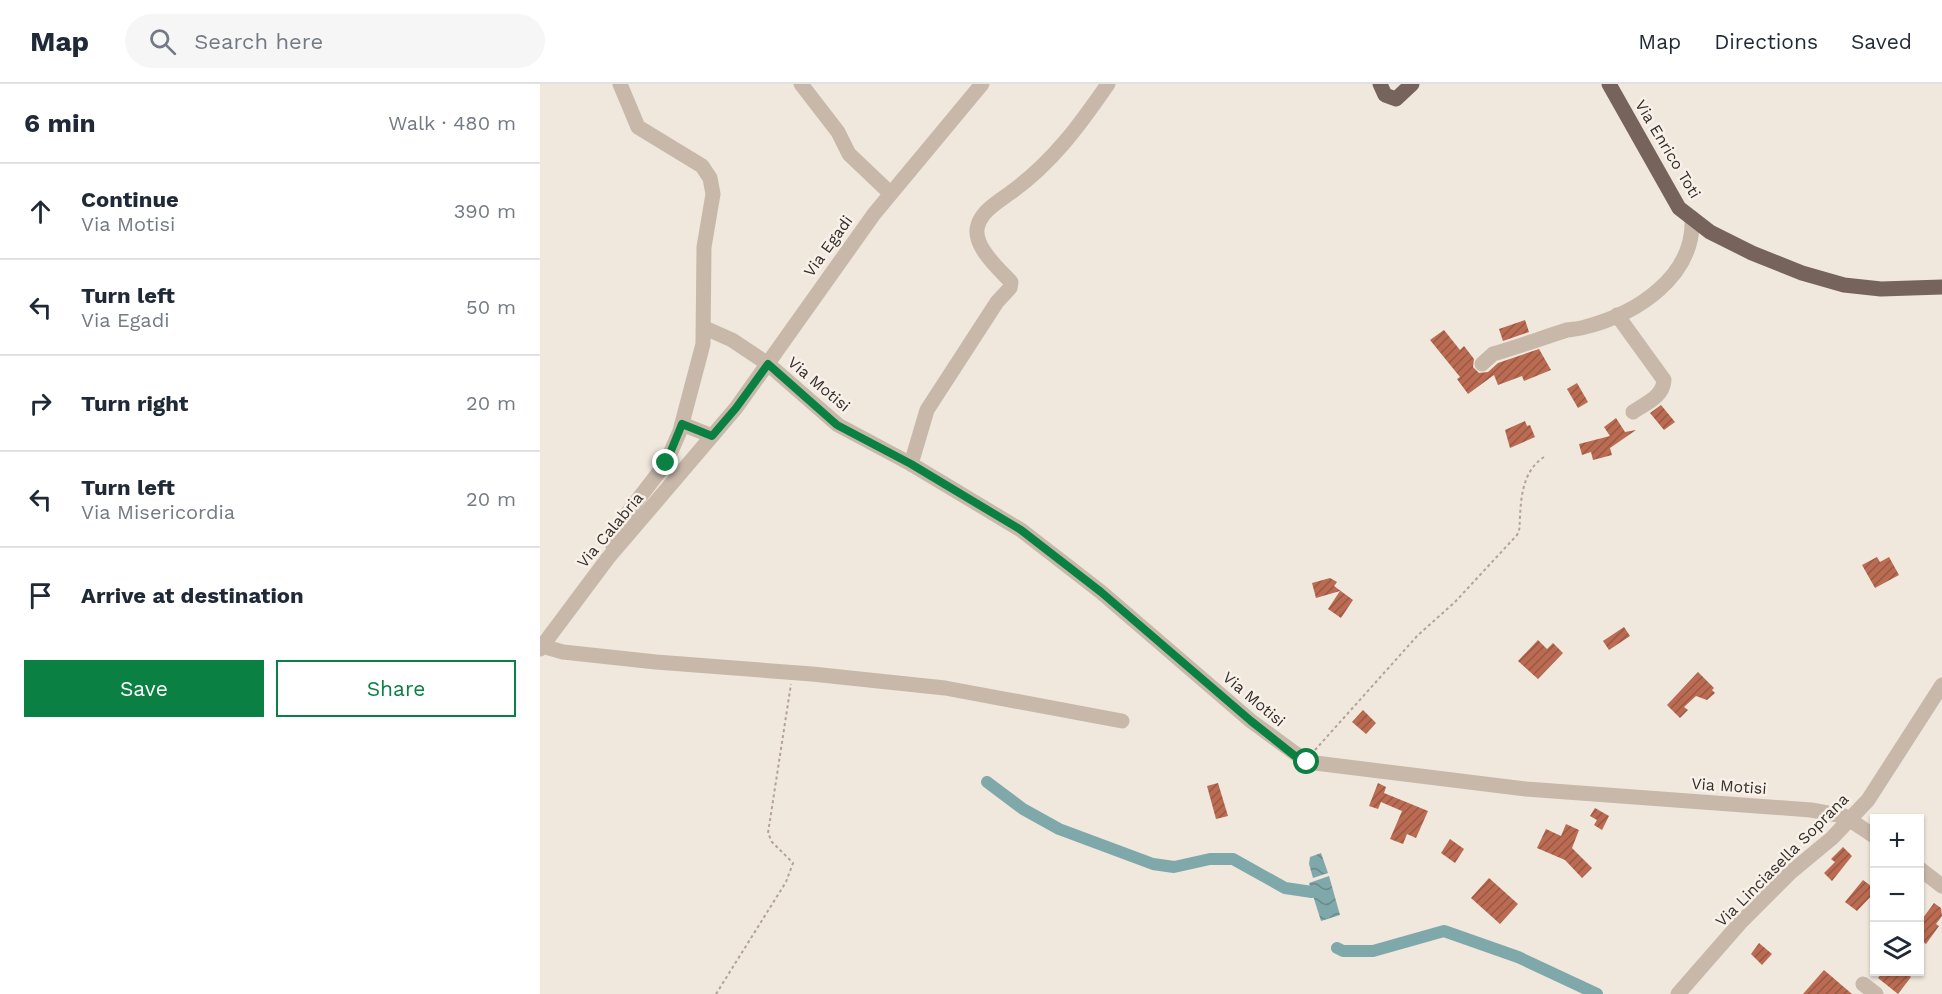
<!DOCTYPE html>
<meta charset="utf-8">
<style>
body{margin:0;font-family:"Work Sans",sans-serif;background:#f6f6f7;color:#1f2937}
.controls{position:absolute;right:18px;bottom:18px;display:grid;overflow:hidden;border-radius:0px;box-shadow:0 2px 4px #0004}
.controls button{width:54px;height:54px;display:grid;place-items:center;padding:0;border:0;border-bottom:2px solid #e0e1e3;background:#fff;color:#1f2937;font:30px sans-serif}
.stop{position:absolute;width:18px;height:18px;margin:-14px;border:4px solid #0b8043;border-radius:50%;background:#fff}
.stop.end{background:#0b8043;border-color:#fff;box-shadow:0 2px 6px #0008}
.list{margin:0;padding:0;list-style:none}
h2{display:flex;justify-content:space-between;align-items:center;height:78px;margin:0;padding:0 24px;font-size:26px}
h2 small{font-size:20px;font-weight:400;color:#747a83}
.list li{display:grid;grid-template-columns:39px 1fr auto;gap:18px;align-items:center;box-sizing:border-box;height:96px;padding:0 24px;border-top:2px solid #e0e1e3}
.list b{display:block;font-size:22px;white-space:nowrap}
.list p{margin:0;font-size:20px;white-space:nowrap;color:#747a83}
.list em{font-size:20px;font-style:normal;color:#747a83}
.actions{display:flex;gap:12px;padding:18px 24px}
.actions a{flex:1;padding:14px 0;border:2px solid #0b8043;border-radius:0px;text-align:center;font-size:21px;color:#0b8043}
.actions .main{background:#0b8043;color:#fff}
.icon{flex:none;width:33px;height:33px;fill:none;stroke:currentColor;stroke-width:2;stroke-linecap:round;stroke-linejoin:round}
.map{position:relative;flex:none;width:1402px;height:910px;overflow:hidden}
header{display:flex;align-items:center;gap:36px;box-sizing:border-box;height:84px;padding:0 30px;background:#fff;border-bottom:2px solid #e0e1e3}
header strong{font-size:28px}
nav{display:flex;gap:33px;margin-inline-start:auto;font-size:21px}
.search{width:420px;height:54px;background:#f6f6f7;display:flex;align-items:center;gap:15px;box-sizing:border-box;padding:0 21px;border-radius:33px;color:#747a83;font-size:22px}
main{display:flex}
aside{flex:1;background:#fff}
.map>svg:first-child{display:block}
.water{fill:url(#water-waves)}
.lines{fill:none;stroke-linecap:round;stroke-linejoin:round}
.canal{stroke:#7fa8aa;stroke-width:12}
.building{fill:url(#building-hatch)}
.path{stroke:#b3a295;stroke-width:2;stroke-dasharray:3 3;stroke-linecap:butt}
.minor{stroke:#c7b8aa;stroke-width:15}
.major{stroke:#76645c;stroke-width:15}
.route{stroke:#0b8043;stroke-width:8}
.labels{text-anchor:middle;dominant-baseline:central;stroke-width:5;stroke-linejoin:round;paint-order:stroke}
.street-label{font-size:16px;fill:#352d29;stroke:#f8f1e9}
</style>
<header>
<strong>Map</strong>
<div class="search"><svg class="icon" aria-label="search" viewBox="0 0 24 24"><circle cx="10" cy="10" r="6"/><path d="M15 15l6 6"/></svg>Search here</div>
<nav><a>Map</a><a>Directions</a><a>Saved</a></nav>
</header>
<main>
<aside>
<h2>6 min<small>Walk · 480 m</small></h2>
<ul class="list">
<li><svg class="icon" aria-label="ahead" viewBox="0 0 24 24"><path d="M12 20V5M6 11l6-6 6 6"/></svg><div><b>Continue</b><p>Via Motisi</p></div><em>390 m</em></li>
<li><svg class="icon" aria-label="left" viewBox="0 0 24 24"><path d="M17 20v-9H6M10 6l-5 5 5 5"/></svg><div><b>Turn left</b><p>Via Egadi</p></div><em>50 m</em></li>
<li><svg class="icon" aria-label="right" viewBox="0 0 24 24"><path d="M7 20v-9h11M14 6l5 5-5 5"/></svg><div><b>Turn right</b></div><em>20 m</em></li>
<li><svg class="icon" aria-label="left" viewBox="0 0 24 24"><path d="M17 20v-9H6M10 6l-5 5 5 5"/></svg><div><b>Turn left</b><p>Via Misericordia</p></div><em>20 m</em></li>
<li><svg class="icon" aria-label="arrive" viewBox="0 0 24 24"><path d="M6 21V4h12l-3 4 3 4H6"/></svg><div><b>Arrive at destination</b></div></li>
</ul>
<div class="actions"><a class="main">Save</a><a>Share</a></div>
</aside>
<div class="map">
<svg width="1402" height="910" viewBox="0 0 1402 910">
<defs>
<pattern id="water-waves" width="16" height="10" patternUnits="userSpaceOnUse" patternTransform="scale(1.5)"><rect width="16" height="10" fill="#7fa8aa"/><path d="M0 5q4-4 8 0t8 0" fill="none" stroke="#69898a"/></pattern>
<pattern id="building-hatch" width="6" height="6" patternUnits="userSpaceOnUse" patternTransform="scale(1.5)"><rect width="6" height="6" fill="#ba6b51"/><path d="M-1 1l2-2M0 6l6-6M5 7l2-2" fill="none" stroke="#985843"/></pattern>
</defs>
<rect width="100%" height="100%" fill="#f0e7dd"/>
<g class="water">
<path d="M781,769L788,789L773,794L769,780L770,773Z"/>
<path d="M789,792L800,831L781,837L769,799Z"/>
</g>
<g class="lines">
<g class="canal">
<path d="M447,698L483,725L519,745L613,780L634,783L670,775H693L745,804L772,808"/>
<path d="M797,864L803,867H833L904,847L978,873L1057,910"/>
</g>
</g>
<g class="building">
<path d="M985,236L989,248L963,257L959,245Z"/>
<path d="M904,246L920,266L924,262L934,275L933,283L939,289L948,288L958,279L999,265L1011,286L984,297L982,292L958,301L954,291L928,310L917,295L920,293L890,256Z"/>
<path d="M1037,299L1048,318L1038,324L1027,305Z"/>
<path d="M1121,321L1135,338L1124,346L1110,329Z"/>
<path d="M1076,334L1085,348L1096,346L1070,364L1072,371L1053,376L1051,368L1042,371L1039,360L1070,352L1064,343Z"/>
<path d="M985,337L987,342L990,341L995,353L970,364L965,346Z"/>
<path d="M1337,473L1340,478L1349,473L1359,491L1335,504L1322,481Z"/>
<path d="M790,494L797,498L794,502L813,516L801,534L788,525L800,507L776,514L772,499Z"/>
<path d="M1084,543L1090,552L1069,566L1063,557Z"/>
<path d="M998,556L1007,565L1013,559L1023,569L998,595L978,577Z"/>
<path d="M1158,588L1174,604L1172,606L1175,609L1167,616L1156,612L1144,623L1148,626L1140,634L1127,621Z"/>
<path d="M823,626L836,639L826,650L812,638Z"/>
<path d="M678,699L688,732L676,735L667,702Z"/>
<path d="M838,699L846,703L844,709L888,727L876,754L867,750L863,760L850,755L862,727L841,718L838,725L829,722Z"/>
<path d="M1055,724L1069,732L1062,746L1054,741L1057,736L1050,732Z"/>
<path d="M1026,740L1039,746L1032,764L1052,784L1042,794L1025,776L997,764L1006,745L1021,752Z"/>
<path d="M910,755L924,765L915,779L901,769Z"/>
<path d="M1303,763L1312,772L1292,797L1284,789L1295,778L1291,775Z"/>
<path d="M949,794L978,820L960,840L931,814Z"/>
<path d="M1323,796L1335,805V808L1317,827L1305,818Z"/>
<path d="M1394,819L1401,824L1402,832L1396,840L1399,842L1386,860L1380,856V838Z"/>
<path d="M1219,859L1232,870L1222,881L1211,870Z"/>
<path d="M1284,886L1312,910H1263Z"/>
<path d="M1343,888H1365L1371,893L1358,910L1338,894Z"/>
</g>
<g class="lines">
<g class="path">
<path d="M775,666L878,551L915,518L977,451C981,444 979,440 980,433C981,410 984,386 1004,373"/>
<path d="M176,910L246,798L253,779L232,758L228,749L251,600"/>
</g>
<g class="minor">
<path d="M261,0L298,48L309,70L350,109"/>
<path d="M1077,231L1124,296C1123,313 1106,319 1093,328"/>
<path d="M165,244L192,256L228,280L298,341L371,380L481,446L561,508L711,637L767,678L986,705L1271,726L1304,732L1334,752"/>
<path d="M942,280L953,270C977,263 1002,254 1027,246C1033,245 1039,245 1045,243C1096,230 1155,193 1152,134"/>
<path d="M142,340L172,352"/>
<path d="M371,380L387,326L457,218L470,204L471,198C459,185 431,161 438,141C442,127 459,117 470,109C512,79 539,42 568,0"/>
<path d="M73,462L86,431L126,379L140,347L163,260L164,163L173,110L170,94L162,82L98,43L80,0"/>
<path d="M2,562L23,568L116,578L272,590L405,604L582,637"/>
<path d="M0,565L68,474L196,324L334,130L442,0"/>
<path d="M1380,785L1402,802"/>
<path d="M1323,900L1336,910"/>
<path d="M1138,910L1200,839L1251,788L1292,754L1328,716L1402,601"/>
</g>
<g class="major">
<path d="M840,0L845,11L856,15L872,0"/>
<path d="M1069,0L1139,124L1170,148L1212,169L1262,189L1304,201L1341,205L1402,203"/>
</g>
</g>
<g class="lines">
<path class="route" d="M126,379L142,340L172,352L196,324L228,280L297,341L371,380L481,446L561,508L711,637L755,672L767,678"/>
</g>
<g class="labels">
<g class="street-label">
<text transform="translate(1128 65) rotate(59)">Via Enrico Toti</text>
<text transform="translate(288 162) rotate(-54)">Via Egadi</text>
<text transform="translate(279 300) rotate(40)">Via Motisi</text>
<text transform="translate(70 446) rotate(-50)">Via Calabria</text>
<text transform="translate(714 615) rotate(40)">Via Motisi</text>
<text transform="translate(1189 702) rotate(4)">Via Motisi</text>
<text transform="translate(1242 776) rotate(-45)">Via Linciasella Soprana</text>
</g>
</g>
</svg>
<div class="controls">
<button>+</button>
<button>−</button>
<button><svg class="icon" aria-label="layers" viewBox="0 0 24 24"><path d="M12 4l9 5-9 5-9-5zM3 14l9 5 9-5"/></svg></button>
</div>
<div class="stop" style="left:767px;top:678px"></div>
<div class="stop end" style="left:126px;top:379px"></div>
</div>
</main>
